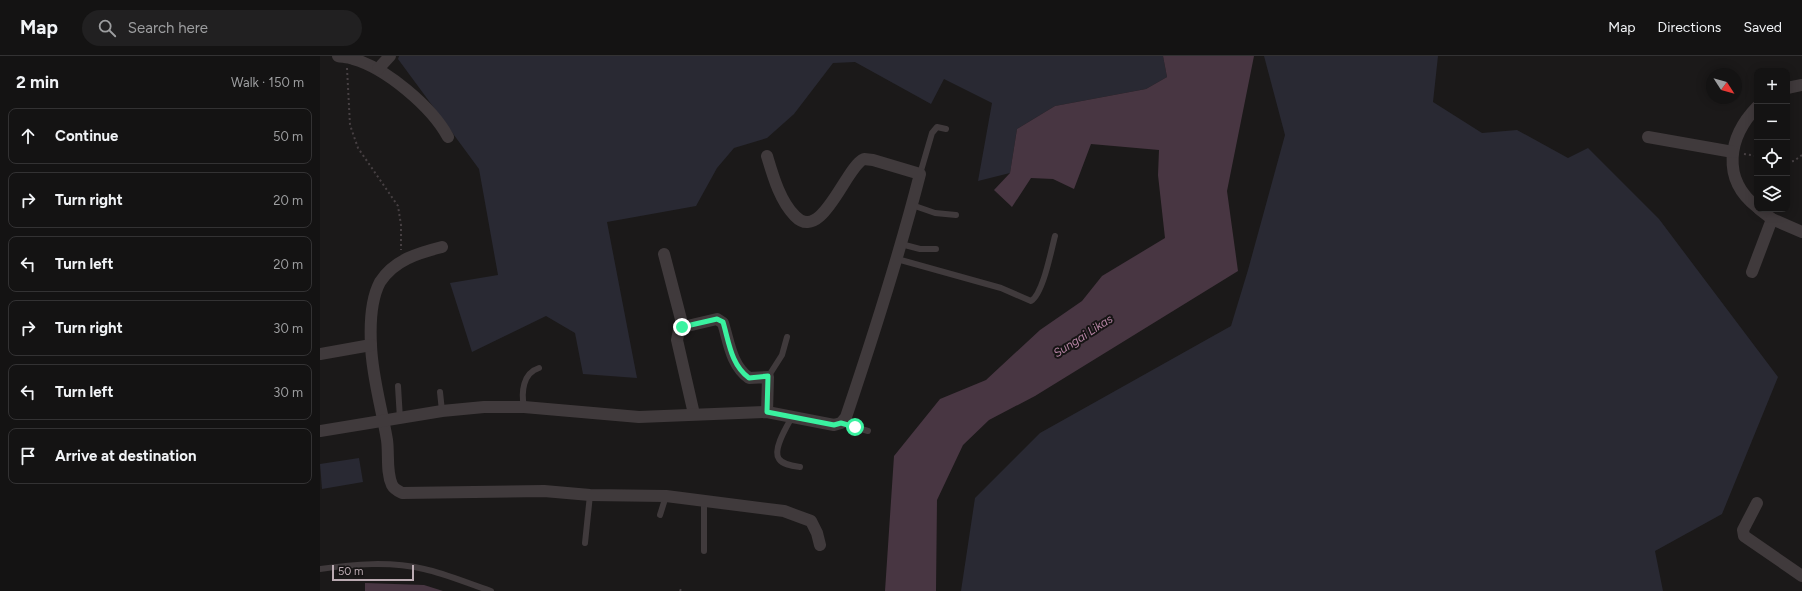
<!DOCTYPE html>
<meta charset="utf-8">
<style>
body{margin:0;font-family:Figtree,sans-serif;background:#212021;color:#f1f3f6}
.controls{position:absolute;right:12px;top:12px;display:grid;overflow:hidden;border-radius:8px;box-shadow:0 2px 10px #0003}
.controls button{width:36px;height:36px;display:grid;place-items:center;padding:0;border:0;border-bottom:1px solid #333233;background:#141313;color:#f1f3f6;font:20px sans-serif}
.compass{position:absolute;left:1386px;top:12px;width:36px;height:36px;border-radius:50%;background:#141313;box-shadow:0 2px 10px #0003;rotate:126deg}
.scale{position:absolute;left:12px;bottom:10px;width:82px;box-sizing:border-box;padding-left:4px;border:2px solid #bbabb2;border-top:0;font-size:11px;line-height:14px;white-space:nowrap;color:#bbabb2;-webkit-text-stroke:3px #161414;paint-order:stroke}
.stop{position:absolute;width:12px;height:12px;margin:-9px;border:3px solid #3af2a0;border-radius:50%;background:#fff}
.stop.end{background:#3af2a0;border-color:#fff;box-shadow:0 1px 4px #0008}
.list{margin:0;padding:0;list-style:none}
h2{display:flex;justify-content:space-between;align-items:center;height:52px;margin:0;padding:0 16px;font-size:17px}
h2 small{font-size:13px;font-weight:400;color:#9d9ea0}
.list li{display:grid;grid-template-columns:26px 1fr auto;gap:12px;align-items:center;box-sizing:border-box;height:56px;margin:0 8px 8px;padding:0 8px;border:1px solid #333233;border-radius:8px}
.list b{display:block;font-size:15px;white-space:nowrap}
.list em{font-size:13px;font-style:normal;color:#9d9ea0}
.icon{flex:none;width:22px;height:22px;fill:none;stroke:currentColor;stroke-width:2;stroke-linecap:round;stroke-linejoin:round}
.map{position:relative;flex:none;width:1482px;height:535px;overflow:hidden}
header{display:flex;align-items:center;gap:24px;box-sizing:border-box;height:56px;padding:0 20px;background:#141313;border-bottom:1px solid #333233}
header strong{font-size:19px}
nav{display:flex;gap:22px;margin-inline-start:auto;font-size:14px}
.search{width:280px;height:36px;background:#212021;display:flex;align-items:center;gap:10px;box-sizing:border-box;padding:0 14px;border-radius:22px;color:#9d9ea0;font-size:15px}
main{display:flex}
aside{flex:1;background:#141313}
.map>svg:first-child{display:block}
.green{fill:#292933}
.water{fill:#483642}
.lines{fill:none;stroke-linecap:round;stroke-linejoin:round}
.path{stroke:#474043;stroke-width:2;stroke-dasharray:2 3;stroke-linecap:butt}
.service{stroke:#403a3c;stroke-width:6}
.minor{stroke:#403a3c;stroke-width:12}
.route{stroke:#3af2a0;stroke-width:5}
.labels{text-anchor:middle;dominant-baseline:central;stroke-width:4;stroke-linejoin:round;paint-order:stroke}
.water-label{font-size:12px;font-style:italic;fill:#b583a3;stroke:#161414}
</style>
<header>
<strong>Map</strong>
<div class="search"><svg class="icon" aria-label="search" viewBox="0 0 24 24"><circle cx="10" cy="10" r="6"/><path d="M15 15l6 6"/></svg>Search here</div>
<nav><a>Map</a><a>Directions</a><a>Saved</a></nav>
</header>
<main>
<aside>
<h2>2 min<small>Walk · 150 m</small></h2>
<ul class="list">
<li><svg class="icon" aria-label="ahead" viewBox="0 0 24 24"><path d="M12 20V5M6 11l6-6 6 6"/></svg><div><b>Continue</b></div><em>50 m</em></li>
<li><svg class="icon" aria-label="right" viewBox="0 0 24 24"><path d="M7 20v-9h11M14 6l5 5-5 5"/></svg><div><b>Turn right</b></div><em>20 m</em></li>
<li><svg class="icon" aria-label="left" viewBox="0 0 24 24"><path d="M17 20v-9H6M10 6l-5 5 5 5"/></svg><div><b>Turn left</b></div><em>20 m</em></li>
<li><svg class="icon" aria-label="right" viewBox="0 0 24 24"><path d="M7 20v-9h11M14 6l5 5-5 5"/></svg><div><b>Turn right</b></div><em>30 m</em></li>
<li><svg class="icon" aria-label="left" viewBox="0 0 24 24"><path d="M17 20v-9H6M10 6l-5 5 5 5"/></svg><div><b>Turn left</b></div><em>30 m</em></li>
<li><svg class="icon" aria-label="arrive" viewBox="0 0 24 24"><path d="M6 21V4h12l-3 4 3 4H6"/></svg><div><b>Arrive at destination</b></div></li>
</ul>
</aside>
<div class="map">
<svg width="1482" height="535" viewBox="0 0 1482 535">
<rect width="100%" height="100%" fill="#1b1919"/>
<g class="green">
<path d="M79,0H843L847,21L826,33L735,50L697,73L690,117L658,125L672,47L624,23L611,48L535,6L513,7L474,58L447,82L414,92L397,112L376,150L287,166L317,322L263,318L255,277L226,260L152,296L130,227L178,219L159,113L78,3Z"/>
<path d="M944,0H1118L1113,46L1162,77L1197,74L1248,102L1268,92L1339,163L1458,321L1402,458L1335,495L1343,535H641L655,442L720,377L911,270L928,214L965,79Z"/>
<path d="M39,402L43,426L2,433L0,408Z"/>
</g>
<g class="water">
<path d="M843,0H934L907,135L918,215L715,340L669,364L643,389L617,444L616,535H565L574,400L620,343L666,324L720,274L762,245L782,220L845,182L838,119L839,94L771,88L754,133L733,123L711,122L692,151L674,134L690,117L697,73L735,50L826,33L847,21Z"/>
<path d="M45,527L104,529L123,535H45Z"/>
</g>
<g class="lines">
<g class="path">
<path d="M27,12L30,69L38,92L78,150L81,169V194"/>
<path d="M1424,98L1437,100"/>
<path d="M1467,106L1474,105L1482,99"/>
<path d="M360,535L362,531"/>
</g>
<g class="service">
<path d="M600,118L612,77L617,71L626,73"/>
<path d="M592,149L615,157L636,159"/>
<path d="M581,188L600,193H616"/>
<path d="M577,203L681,232L711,245C723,238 731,195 735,180"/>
<path d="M448,321L462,299L467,281"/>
<path d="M78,330L80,363"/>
<path d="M120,336L122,355"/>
<path d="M204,351C201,336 203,317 219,312"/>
<path d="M472,361C467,370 452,394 459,403C463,409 473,410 480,411"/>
<path d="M521,367L548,375"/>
<path d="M340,459L346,440"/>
<path d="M265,487L270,439"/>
<path d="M384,495V445"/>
<path d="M0,513C34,508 70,505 104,513C127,518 149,528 171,535"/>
</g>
<g class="minor">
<path d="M18,0C23,1 29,1 33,3C66,12 112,51 128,81"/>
<path d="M58,13L70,0"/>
<path d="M1467,32L1482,29"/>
<path d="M1437,51C1408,81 1401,123 1437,151"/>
<path d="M1328,81L1413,96"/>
<path d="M1439,153L1452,163L1482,176"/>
<path d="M122,191C98,197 74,204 60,226C51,243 50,270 51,289C52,321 62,353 67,384C69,398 66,416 72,429C74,433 78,435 82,437L224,435L270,439L346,440L464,455L491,465L497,477L500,489"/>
<path d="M344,198L363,271"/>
<path d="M1432,216L1452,163"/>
<path d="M0,298L51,289"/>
<path d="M374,358L357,284L359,274L363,271L397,263L403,267C409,286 411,309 429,322L448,321L447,356"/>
<path d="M0,375L122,355L164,351H204L319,361L447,356L514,369L521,367L526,361C553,281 579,200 600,118L553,104L544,103C526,110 502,188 475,160C460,145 453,120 447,100"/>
<path d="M1437,447L1423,474L1424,480L1482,520"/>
</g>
</g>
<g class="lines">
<path class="route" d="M362,271L397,263L403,266C409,286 411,309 429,322L448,320L447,356L514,369L521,367L535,371"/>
</g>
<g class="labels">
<g class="water-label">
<text transform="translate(763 280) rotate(-33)">Sungai Likas</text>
</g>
</g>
</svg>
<div class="controls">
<button>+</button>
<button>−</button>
<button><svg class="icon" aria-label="locate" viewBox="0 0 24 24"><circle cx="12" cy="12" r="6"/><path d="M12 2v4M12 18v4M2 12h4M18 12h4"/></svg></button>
<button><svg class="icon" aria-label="layers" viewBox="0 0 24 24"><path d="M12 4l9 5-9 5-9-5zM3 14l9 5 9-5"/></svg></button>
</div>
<svg class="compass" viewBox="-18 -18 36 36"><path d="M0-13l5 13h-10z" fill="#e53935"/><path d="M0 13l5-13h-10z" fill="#9d9ea0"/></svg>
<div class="scale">50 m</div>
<div class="stop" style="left:535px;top:371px"></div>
<div class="stop end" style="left:362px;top:271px"></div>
</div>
</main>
